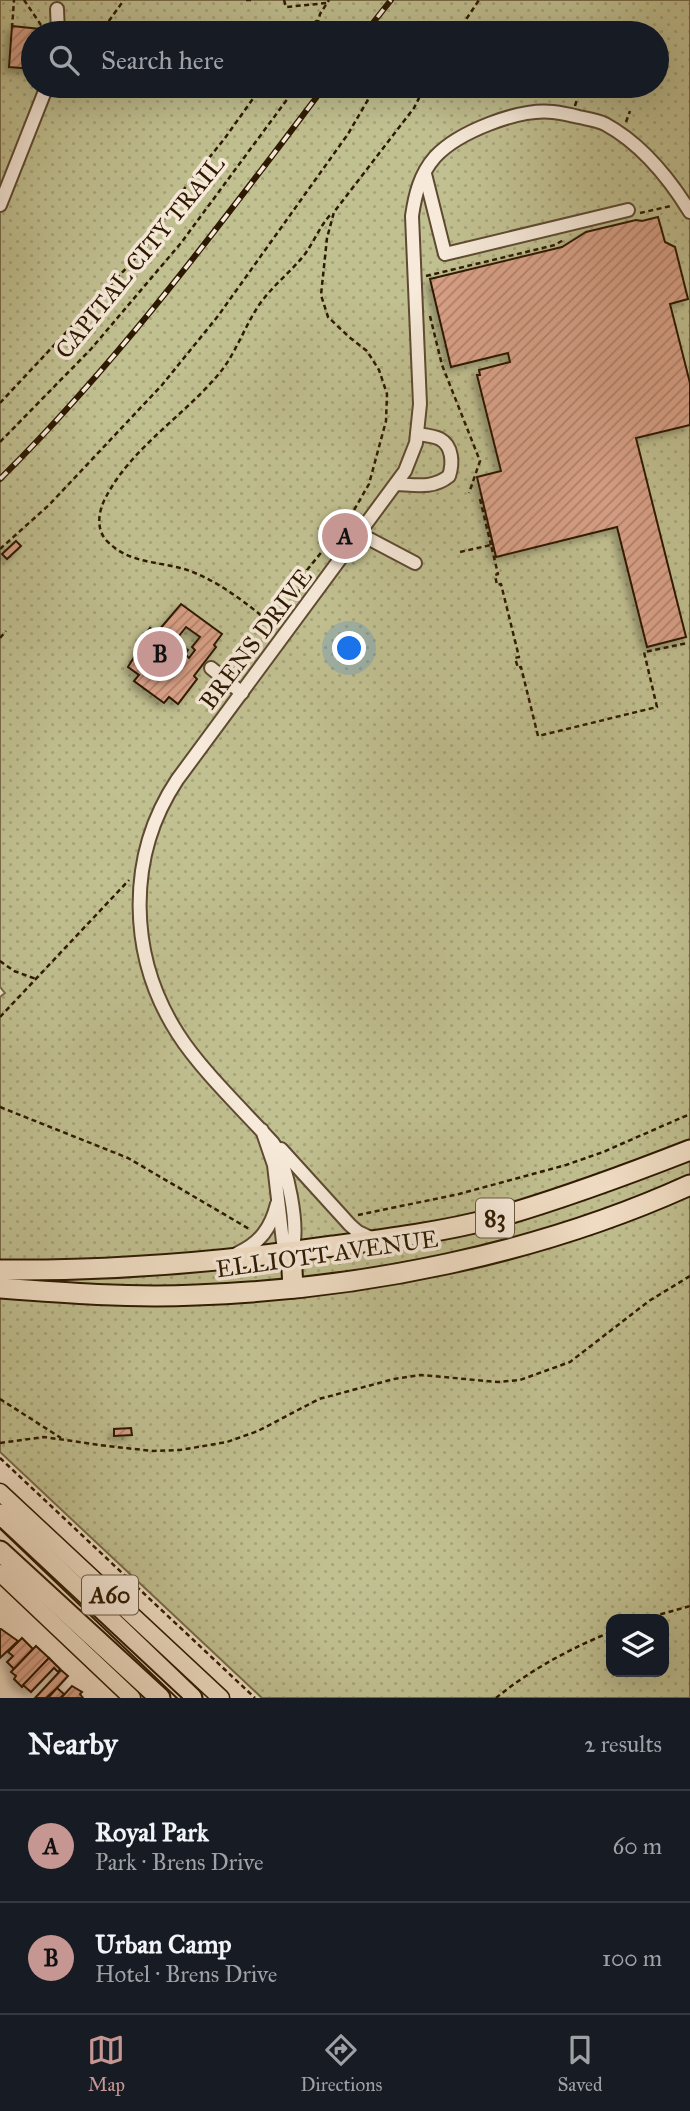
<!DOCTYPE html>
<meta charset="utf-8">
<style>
body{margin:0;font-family:"IM FELL Great Primer",serif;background:#242831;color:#f1f3f6}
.controls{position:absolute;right:21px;bottom:21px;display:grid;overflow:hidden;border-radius:14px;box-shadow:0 7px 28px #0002}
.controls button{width:63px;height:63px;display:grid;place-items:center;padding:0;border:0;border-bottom:2px solid #363941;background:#171b24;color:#f1f3f6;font:35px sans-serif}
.you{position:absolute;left:350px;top:649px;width:24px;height:24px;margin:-18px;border:5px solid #fff;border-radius:50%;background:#1a73e8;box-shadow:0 0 0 10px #1a73e833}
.badge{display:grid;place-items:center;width:46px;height:46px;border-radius:50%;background:#c59692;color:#111;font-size:23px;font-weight:700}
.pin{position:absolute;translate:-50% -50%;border:4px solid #fff;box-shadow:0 2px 7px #0006}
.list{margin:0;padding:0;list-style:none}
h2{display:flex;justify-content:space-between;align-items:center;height:91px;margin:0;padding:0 28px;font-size:30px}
h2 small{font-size:23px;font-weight:400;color:#9ea1a6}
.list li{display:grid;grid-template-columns:46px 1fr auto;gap:21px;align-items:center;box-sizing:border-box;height:112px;padding:0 28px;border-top:2px solid #363941}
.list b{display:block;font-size:26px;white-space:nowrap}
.list p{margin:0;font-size:23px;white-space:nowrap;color:#9ea1a6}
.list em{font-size:23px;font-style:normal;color:#9ea1a6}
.icon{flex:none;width:38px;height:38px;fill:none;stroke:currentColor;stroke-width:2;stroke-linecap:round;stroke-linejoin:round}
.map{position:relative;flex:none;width:690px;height:1698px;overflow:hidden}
.search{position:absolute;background:#171b24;box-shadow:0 7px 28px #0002;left:21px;right:21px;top:21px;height:77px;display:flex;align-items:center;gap:18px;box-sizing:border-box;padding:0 24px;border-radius:38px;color:#9ea1a6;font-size:26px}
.sheet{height:315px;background:#171b24}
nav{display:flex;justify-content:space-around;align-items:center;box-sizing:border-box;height:98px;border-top:2px solid #363941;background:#171b24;font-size:19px;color:#9ea1a6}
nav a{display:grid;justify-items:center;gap:4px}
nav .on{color:#c59692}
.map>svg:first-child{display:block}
.park{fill:url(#park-dots);stroke:#776c48;stroke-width:2;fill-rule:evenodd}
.building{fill:url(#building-hatch);stroke:#2d1900;stroke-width:2;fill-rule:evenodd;filter:url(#shadow)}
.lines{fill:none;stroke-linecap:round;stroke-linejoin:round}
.minor-casing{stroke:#5e4a32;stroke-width:16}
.major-casing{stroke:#2d1900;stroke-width:19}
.highway-casing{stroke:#2d1900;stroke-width:23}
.path{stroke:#2d1900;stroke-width:2.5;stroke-dasharray:5 3.5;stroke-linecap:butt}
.minor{stroke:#f7eada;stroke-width:12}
.major{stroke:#f2dfc6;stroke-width:16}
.highway{stroke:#f2dfc6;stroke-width:19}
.tram{stroke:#2d1900;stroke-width:2}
.rail-casing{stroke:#2d1900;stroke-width:6}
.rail{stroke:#f7eada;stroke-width:3.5;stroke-dasharray:10;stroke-linecap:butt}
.labels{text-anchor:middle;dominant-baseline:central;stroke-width:7;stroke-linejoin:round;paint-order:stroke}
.shield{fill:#f7eada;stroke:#6a5841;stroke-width:2}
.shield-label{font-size:23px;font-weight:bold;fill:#2d1900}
.street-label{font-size:24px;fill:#2d1900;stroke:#f7eada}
</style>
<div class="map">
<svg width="690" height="1698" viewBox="0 0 690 1698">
<defs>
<pattern id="park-dots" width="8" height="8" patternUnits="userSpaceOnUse" patternTransform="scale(1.75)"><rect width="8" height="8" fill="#c1c091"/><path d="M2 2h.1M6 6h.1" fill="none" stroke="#a6a47b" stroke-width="1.8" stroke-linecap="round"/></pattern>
<pattern id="building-hatch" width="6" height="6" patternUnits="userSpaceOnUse" patternTransform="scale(1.75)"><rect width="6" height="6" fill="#d9a087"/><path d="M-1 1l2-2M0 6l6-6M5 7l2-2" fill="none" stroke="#b0826c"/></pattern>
<filter id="shadow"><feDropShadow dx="-4.5" dy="4.5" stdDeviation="3.5" flood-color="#0004"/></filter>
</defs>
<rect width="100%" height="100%" fill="#f2dfc6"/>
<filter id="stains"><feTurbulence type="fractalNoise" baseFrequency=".00286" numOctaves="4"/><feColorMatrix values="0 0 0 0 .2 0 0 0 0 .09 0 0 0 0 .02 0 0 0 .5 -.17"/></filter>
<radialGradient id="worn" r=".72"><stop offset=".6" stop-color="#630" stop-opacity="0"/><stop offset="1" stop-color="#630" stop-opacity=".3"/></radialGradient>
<path class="park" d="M0,0H690V1698H262L0,1452V997L5,993L0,987ZM33,33H657V86H33ZM611,1619H664V1672H611Z"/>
<g class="building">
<path d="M12,26L40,29V33H33V69L9,67Z"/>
<path d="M658,217L665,242L675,247L688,299L670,304L690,383V425L636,438L686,637L647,647L617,527L496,557L477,477L501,471L477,375H480L479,370L510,362L508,353L451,367L430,279L562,247L586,232L636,220L642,221Z"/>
<path d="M16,541L21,546L7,559L2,554Z"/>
<path d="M181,604L222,634L214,645L216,647L194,676L197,679L178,704L169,697L164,703L134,681L139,675L128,667L141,646L150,653L153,649L141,640L150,628L164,638L166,636L159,630ZM186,627L200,637L192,647L195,650L189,658L185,654L188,650L175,641Z"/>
<path d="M131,1428L132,1435L114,1436V1429Z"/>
<path d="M1,1629L18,1641L0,1658V1629Z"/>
<path d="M22,1638L33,1649L14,1669L7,1662L13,1656L8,1652Z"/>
<path d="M36,1646L49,1658L22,1687L14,1679L16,1676L11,1672Z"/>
<path d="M49,1658L60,1669L58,1672L54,1668L31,1692L23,1685Z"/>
<path d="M61,1670L68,1676L57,1688L46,1698H35Z"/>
<path d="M72,1686L82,1692L80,1694L83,1698H61Z"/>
<path d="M57,1688L64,1694L60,1698H48Z"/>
</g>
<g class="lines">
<g class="minor-casing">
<g id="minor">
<path d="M57,9L58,33"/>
<path d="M425,174L445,254L628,210"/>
<path d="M0,205L47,86"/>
<path d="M396,484C416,485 433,489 449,476C453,464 453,446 440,439C434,436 424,435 417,434"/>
<path d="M360,534L415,563"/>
<path d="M211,668L242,693"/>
<path d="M262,1130L274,1165L283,1242L291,1252C301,1232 287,1162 273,1143C243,1110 201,1070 178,1034C128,956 126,857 177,780L405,471L416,443L420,404L412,216C415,195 420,174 435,157C458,132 519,108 553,112C562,113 571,115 579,117C588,119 597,120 605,124C640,143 669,178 690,212"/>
<path d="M281,1149L350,1225L358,1232L373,1239"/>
<path d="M238,1253C260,1243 271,1228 277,1204"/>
</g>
</g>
<g class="major-casing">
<g id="major">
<path d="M0,1492L221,1698"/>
<path d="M0,1573L132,1698"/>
</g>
</g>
<g class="highway-casing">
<g id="highway">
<path d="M291,1252L293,1288"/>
<path d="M0,1270C111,1271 223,1262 333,1246C387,1239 442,1232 495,1218C561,1199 626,1175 690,1150"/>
<path d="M0,1288C65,1293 130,1298 196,1295C362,1289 538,1254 690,1185"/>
<path d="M0,1514L192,1698"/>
<path d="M0,1551L160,1698"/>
</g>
</g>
<g class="path">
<path d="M24,0L41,25L45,26"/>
<path d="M246,0H253"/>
<path d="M284,0L286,7L327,3"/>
<path d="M12,28L14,0"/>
<path d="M69,29C110,29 100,32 124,0"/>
<path d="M299,33L318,20"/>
<path d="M315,33L320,14L329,0"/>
<path d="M457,33L479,0"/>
<path d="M575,106L579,92"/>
<path d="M626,122L630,111"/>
<path d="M640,213L671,206"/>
<path d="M426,276L555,245L565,239"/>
<path d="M430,316L442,365L480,461L469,493"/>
<path d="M0,403L146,247L180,194L225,138L262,86"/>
<path d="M0,442L91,349L181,243L297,86"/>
<path d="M480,499L491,545"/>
<path d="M0,549L49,505L162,385L218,316L348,134L376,86"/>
<path d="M460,552L491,545L498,574L495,575L497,585L501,584L519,657L515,658L518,668L521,667L538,736L657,707L644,652L688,643"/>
<path d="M298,594L307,570L350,517L369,484L386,421L387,394L379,370L367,351L349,337L328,317L321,295L327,238L334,212L414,108L425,86"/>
<path d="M274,626C250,606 224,585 195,573C166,560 131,567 106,540C95,527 99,509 107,495C134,445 187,414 222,370C237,350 245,326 259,305C272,286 291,272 305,254C315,240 320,226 331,214"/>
<path d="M0,638L6,631"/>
<path d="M0,961L14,971L36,979"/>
<path d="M0,1017L129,880"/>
<path d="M0,1107L128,1158L251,1230"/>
<path d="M358,1215L459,1194L566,1165L603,1152L690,1114"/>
<path d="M0,1399L61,1438"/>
<path d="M0,1443L44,1437L107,1446L153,1451L180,1450L227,1442L258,1431L319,1399L394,1379L421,1375L498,1382L520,1380L570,1362L649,1301L690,1276"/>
<path d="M0,1458L255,1698"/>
<path d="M644,1619L690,1606"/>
<path d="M496,1698C530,1670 571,1648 611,1632"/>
</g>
<use href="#minor" class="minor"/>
<use href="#major" class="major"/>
<use href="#highway" class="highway"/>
<path class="tram" d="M0,1528L182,1698"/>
<g class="rail-casing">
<g id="rail">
<path d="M365,33L391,0"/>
<path d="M0,479C121,359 222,222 325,86"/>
</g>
</g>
<use href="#rail" class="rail"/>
</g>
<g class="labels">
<g class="shield">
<rect x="476" y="1198.5" width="38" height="39" rx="5"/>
<rect x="82" y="1575.5" width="56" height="39" rx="5"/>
</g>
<g class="shield-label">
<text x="495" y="1218">83</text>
<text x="110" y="1595">A60</text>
</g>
<g class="street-label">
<text transform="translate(140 257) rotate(-51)">CAPITAL CITY TRAIL</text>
<text transform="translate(256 639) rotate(-53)">BRENS DRIVE</text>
<text transform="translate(327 1254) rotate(-8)">ELLIOTT AVENUE</text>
</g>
</g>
<rect width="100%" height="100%" filter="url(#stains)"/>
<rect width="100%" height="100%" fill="url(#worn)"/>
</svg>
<div class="controls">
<button><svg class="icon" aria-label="layers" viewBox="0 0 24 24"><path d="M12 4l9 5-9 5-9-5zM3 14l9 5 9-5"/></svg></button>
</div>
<div class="you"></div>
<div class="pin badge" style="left:345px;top:536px">A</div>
<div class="pin badge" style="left:160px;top:654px">B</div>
<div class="search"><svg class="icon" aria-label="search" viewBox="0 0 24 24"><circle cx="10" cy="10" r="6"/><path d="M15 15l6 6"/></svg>Search here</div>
</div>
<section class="sheet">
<h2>Nearby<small>2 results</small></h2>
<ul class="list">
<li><span class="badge">A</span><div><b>Royal Park</b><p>Park · Brens Drive</p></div><em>60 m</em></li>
<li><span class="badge">B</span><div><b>Urban Camp</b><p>Hotel · Brens Drive</p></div><em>100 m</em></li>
</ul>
</section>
<nav>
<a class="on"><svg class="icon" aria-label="map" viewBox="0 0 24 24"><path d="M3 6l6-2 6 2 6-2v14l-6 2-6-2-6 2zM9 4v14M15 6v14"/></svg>Map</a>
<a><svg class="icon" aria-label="directions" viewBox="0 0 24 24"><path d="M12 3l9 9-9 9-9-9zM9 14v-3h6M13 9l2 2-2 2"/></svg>Directions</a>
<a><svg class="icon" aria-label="saved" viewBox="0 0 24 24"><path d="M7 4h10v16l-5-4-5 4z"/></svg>Saved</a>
</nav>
